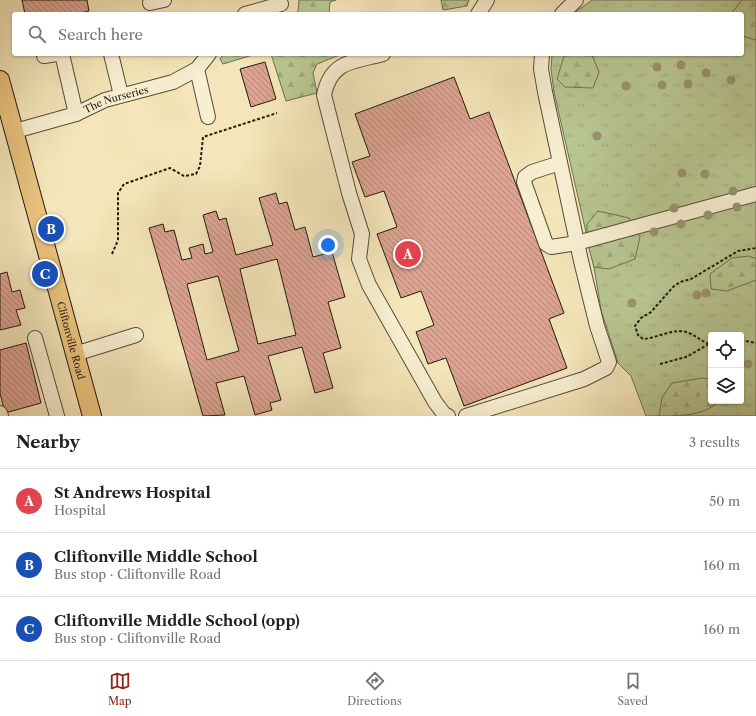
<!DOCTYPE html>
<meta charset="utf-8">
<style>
body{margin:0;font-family:"Libre Caslon Text",serif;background:#f6f6f6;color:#202124}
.controls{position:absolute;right:12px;bottom:12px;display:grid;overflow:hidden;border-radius:4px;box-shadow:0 1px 3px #0004}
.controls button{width:36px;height:36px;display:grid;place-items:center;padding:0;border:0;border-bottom:1px solid #e0e0e0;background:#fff;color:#202124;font:20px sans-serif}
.you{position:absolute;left:328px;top:245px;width:14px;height:14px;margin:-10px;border:3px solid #fff;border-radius:50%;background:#1a73e8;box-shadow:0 0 0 6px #1a73e833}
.badge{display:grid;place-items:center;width:26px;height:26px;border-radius:50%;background:#8f2418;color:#fff;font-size:13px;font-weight:700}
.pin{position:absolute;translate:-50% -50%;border:2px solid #fff;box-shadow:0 1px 4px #0006}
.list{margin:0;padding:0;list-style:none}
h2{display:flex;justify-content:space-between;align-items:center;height:52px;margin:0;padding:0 16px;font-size:17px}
h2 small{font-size:13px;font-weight:400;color:#757577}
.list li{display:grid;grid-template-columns:26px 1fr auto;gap:12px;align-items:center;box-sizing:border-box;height:64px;padding:0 16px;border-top:1px solid #e0e0e0}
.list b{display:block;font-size:15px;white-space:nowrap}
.list p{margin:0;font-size:13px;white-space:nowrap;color:#757577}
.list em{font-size:13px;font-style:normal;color:#757577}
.icon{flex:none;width:22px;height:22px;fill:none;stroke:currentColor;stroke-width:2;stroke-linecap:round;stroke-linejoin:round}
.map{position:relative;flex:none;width:756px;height:416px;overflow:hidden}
.search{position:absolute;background:#fff;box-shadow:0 1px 3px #0004;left:12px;right:12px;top:12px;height:44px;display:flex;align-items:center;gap:10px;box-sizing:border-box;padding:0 14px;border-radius:4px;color:#757577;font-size:15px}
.sheet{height:244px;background:#fff}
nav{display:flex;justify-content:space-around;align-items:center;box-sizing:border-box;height:56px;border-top:1px solid #e0e0e0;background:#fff;font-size:11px;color:#757577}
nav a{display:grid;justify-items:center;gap:2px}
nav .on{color:#8f2418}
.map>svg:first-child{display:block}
.grass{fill:url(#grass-tufts);stroke:#6e7050;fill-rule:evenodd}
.forest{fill:url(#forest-firs);stroke:#6e7050}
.building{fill:url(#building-back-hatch);stroke:#24190d;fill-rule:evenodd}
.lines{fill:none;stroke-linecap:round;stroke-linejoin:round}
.minor-casing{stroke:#584c38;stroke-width:16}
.major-casing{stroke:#24190d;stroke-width:20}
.path{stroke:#24190d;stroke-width:2;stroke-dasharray:3 2;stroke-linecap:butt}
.minor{stroke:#f8efd2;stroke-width:14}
.major{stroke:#eac37d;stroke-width:18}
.tree{fill:#9a9271}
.labels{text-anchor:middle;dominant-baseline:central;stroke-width:3;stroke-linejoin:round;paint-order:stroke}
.street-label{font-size:10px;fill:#24190d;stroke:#f8efd2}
</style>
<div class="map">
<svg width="756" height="416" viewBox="0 0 756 416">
<defs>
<pattern id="grass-tufts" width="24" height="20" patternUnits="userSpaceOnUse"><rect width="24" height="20" fill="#b8c692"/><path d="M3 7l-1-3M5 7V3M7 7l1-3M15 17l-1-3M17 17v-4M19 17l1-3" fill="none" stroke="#9eaa7d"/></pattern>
<pattern id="forest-firs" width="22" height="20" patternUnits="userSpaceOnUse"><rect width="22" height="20" fill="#b8c692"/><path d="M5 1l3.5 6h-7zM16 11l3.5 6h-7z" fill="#9eaa7d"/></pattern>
<pattern id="building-back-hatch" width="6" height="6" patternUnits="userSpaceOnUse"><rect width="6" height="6" fill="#dea391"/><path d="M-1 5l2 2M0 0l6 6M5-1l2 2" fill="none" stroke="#b48475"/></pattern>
</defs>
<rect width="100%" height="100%" fill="#f4e6ba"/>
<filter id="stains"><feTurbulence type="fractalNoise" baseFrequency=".005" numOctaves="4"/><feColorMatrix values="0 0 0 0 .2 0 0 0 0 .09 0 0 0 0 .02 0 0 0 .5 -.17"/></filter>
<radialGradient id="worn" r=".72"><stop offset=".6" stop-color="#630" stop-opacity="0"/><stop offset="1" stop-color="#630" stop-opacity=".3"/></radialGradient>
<path class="grass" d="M592,0H756V416H646L631,376L618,363L601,310L594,267L554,92L551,69L552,54H742V14H573ZM711,335H741V401H711Z"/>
<g class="forest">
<path d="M299,0H336L330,2L329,14H295L298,11Z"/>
<path d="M441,0H469L467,6L443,10Z"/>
<path d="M742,0H756V40L742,36V14H731Z"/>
<path d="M224,54H256L223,64L220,59Z"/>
<path d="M271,54H342L317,64L313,73L317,93L286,101Z"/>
<path d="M567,54L592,55L599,72L593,88L565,87L557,79L564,56Z"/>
<path d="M598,211L629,218L640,237L635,259L609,269L594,267L587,241V224Z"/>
<path d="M749,256L756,259V280L727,291L711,289L710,274L732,258Z"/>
<path d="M702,378L711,379V401H719C704,416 680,416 659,416L662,398L672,383Z"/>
</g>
<g class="building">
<path d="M22,0H87L89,11L76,14H25Z"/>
<path d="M265,62L276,99L251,107L240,69Z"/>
<path d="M454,77L470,119L489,112L564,313L549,319L567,368L464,406L446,358L428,364L416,332L434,325L421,291L401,298L377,234L397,227L384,191L365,197L352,162L370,156L355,114Z"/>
<path d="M276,193L279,204L287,202L295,230L305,227L313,257L332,252L345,297L328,302L341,348L323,353L333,388L315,393L302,347L268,356L281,400L270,403L272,410L255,415L244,376L216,383L225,415L203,416L149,228L163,224L165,232L174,230L182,260L192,258L189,248L203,244L205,254L213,252L203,215L216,211L219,220L226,218L236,255L273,245L259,198ZM277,259L296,335L258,344L240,269ZM218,276L239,351L207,360L187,284Z"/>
<path d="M7,272L12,292L20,290L25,308L16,310L21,325L0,330V274Z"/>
<path d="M26,343L41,403L5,413L0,393V350Z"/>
</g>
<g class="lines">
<g class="minor-casing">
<g id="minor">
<path d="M150,3L164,0"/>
<path d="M245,14L281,4"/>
<path d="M478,14L487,0"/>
<path d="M562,14L576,0"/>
<path d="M62,54L76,114"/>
<path d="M111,54L121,95"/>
<path d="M383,54C354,62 331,60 324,95L349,193L362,234L359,259L369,285L435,402L444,414L448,416"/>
<path d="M44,56L57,54"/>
<path d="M197,69L208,117"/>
<path id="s1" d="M15,131L76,114L105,100L173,82L197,69L209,54"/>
<path d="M560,163L532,172L525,177L524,182L546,244L551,247L577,243L756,194"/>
<path d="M35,338L57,416"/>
<path d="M75,354L136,335"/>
<path d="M0,413L1,416"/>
<path d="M466,416L584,379L606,368L609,362L597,326L581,261L545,92L541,69L542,54"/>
</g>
</g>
<g class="major-casing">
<g id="major">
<path id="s2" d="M0,80L92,416"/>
</g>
</g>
<g class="path">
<path d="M112,254L118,240V193L124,184L170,168L184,176L196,174L200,166L203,137L277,113"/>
<path d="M741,340L756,343"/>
<path d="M709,344C701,341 695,335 689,333C674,327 658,338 643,339L638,335L635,326L641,318L651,312L673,287L680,282L691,279L738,251L756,248"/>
<path d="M660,364L686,357L711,343"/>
</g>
<use href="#minor" class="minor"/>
<use href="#major" class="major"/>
</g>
<g class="tree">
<circle cx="681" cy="65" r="4.5"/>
<circle cx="657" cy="67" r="4.5"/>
<circle cx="706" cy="73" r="4.5"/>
<circle cx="731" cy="80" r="4.5"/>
<circle cx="688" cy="84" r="4.5"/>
<circle cx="662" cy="85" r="4.5"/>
<circle cx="626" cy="86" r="4.5"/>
<circle cx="597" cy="136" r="4.5"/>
<circle cx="682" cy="173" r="4.5"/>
<circle cx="705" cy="174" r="4.5"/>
<circle cx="733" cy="191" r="4.5"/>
<circle cx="737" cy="207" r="4.5"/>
<circle cx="674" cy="208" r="4.5"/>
<circle cx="708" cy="215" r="4.5"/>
<circle cx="681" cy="224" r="4.5"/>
<circle cx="654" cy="232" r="4.5"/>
<circle cx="706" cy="293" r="4.5"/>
<circle cx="697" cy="295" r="4.5"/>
<circle cx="632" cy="303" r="4.5"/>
<circle cx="748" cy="364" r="4.5"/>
</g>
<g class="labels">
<g class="street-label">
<text stroke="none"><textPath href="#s1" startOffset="106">The Nurseries</textPath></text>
<text stroke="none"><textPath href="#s2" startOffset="270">Cliftonville Road</textPath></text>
</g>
</g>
<rect width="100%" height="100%" filter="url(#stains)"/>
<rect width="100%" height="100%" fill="url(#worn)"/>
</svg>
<div class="controls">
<button><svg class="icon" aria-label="locate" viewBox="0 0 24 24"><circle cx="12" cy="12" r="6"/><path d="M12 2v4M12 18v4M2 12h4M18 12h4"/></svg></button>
<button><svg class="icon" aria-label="layers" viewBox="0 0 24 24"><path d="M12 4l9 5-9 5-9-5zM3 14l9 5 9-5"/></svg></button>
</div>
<div class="you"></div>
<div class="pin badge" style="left:408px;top:254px;background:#e0444e">A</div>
<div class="pin badge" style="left:51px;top:229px;background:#1a4fb4">B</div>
<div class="pin badge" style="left:45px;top:274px;background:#1a4fb4">C</div>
<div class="search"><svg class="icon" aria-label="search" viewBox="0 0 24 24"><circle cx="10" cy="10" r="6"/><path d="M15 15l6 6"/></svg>Search here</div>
</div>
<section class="sheet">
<h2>Nearby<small>3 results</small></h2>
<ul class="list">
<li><span class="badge" style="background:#e0444e">A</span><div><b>St Andrews Hospital</b><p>Hospital</p></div><em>50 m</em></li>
<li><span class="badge" style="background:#1a4fb4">B</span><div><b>Cliftonville Middle School</b><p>Bus stop · Cliftonville Road</p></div><em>160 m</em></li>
<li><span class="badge" style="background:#1a4fb4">C</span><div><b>Cliftonville Middle School (opp)</b><p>Bus stop · Cliftonville Road</p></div><em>160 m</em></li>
</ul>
</section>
<nav>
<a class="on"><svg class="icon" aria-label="map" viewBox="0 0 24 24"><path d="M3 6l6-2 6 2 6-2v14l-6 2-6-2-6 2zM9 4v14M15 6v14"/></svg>Map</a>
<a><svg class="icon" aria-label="directions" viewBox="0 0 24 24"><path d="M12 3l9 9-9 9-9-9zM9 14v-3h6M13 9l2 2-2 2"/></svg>Directions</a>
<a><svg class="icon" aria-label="saved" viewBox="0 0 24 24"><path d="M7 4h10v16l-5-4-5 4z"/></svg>Saved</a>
</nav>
